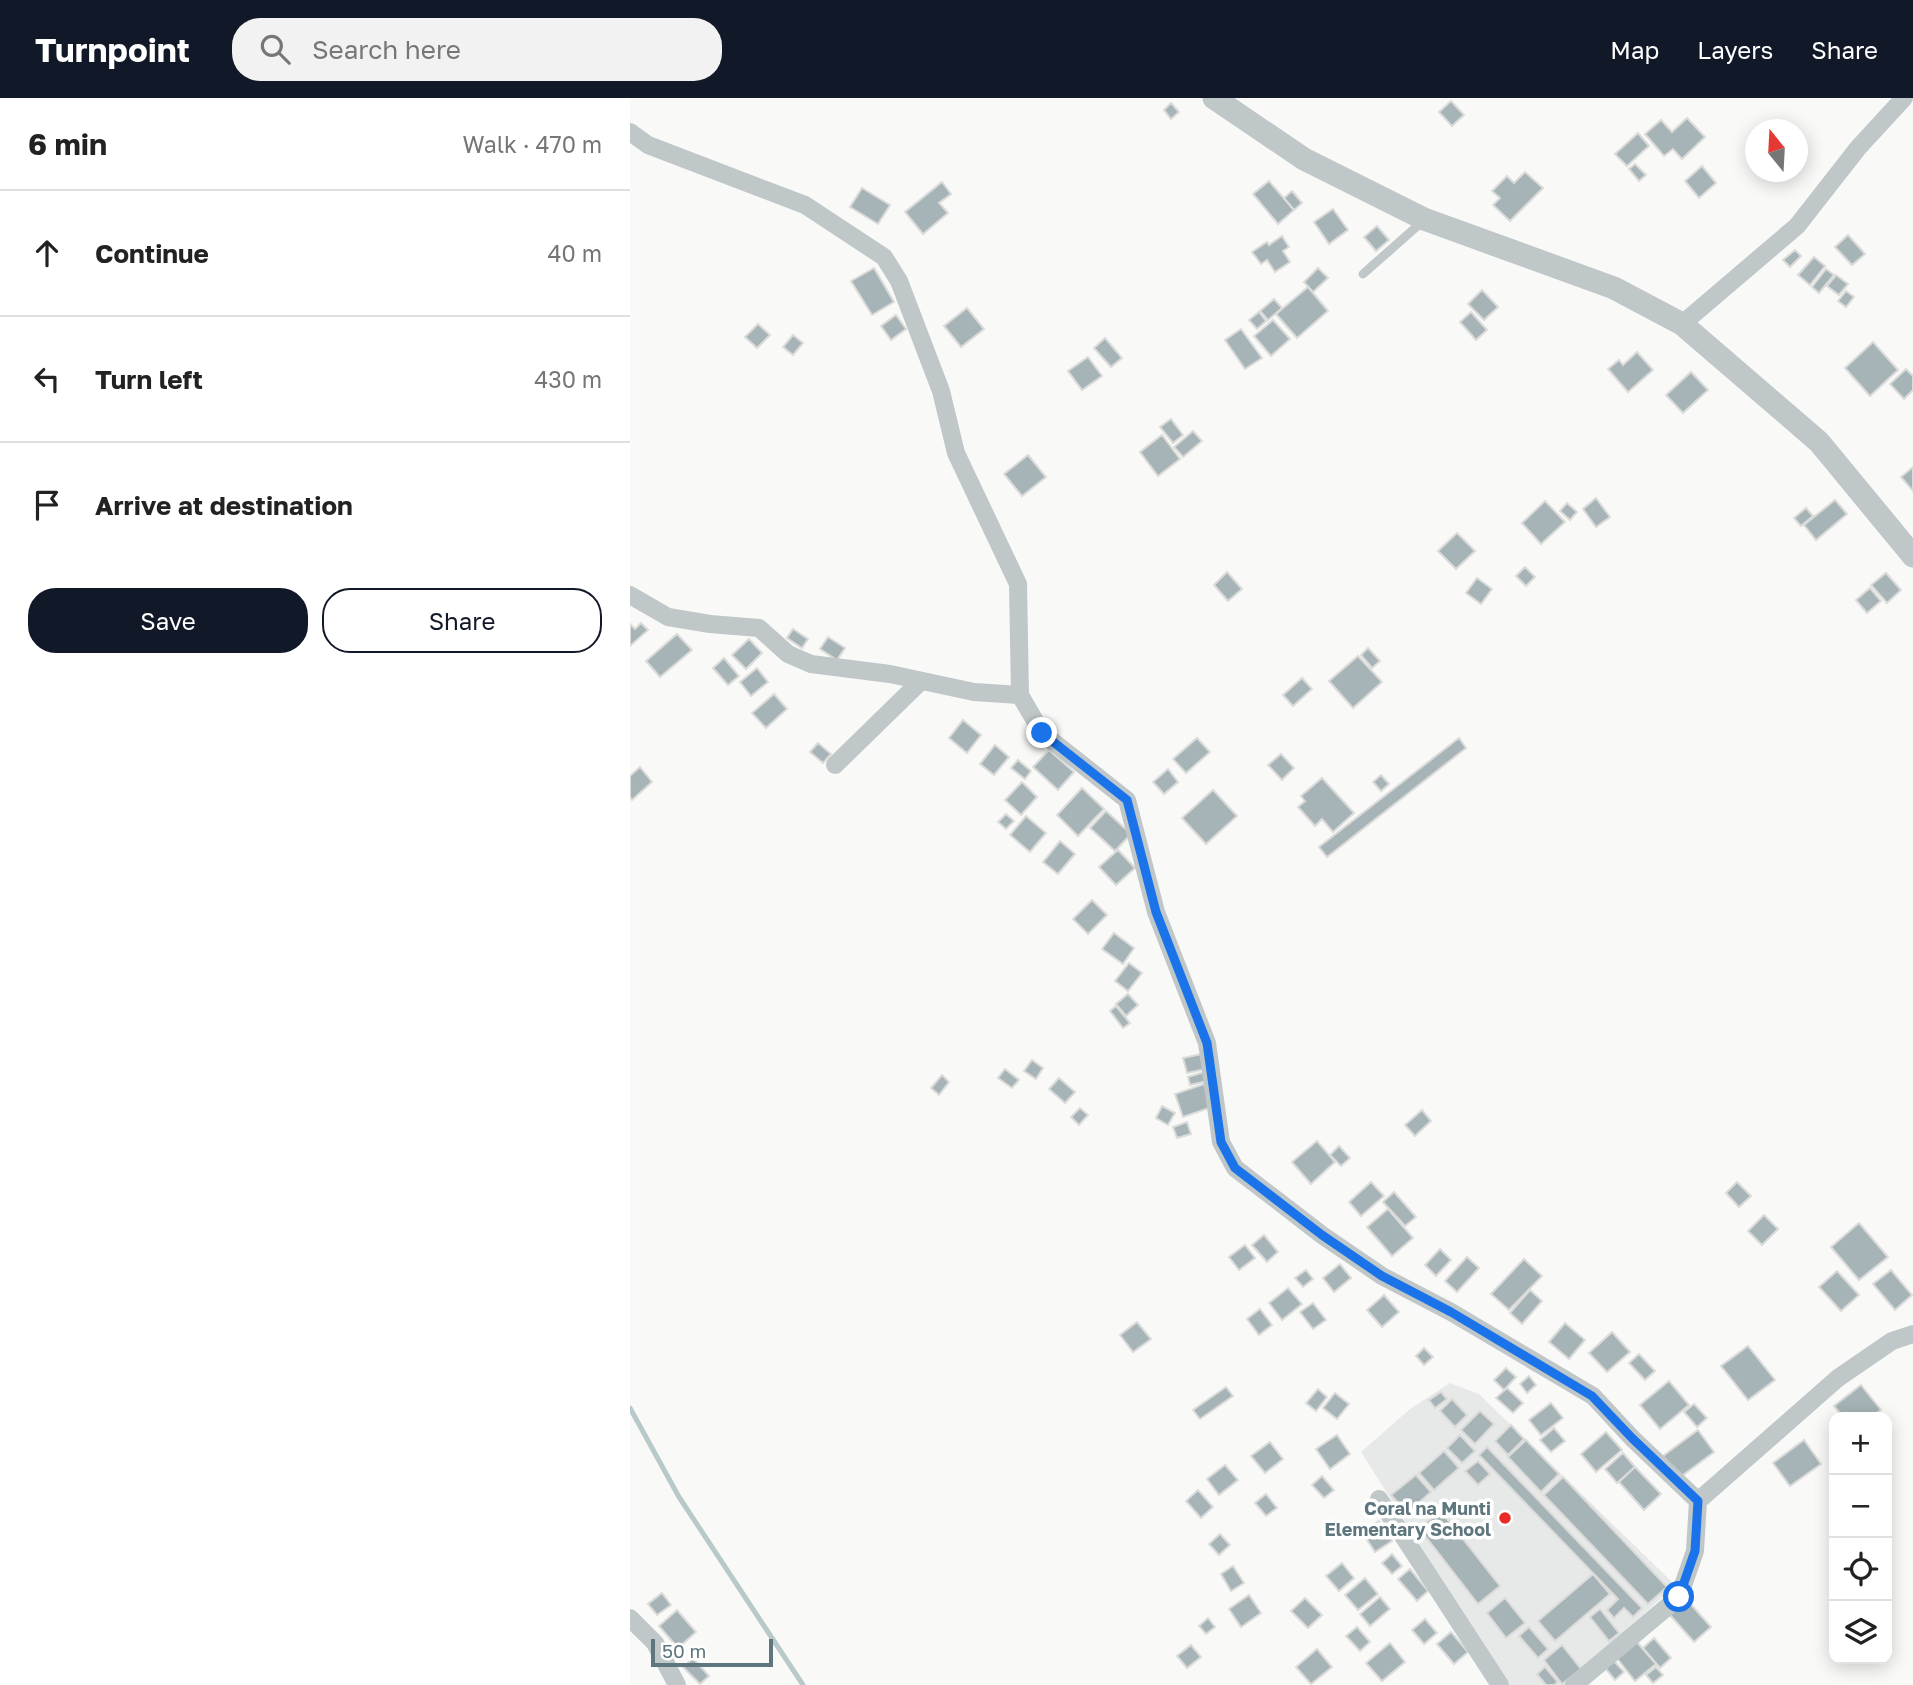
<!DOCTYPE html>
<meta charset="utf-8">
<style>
body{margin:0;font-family:"Golos Text",sans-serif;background:#f2f2f2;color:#222}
.controls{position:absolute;right:21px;bottom:21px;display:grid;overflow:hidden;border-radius:14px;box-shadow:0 4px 18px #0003}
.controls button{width:63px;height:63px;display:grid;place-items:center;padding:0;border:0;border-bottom:2px solid #e0e0e0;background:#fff;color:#222;font:35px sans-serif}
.compass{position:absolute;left:1115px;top:21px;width:63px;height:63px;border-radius:50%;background:#fff;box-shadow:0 4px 18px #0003;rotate:342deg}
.scale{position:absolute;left:21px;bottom:18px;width:122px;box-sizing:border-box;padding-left:7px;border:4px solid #5e767d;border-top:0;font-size:19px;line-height:24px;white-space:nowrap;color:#5e767d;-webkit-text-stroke:5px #fff;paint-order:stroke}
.stop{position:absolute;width:21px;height:21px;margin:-16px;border:5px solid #1a73e8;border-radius:50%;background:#fff}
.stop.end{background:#1a73e8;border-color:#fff;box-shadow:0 2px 7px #0008}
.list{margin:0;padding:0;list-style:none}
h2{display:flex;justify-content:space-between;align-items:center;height:91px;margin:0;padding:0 28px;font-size:30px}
h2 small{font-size:23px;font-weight:400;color:#767676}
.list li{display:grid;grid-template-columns:46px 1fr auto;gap:21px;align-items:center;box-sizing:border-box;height:126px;padding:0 28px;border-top:2px solid #e0e0e0}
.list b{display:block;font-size:26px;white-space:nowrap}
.list em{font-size:23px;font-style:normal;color:#767676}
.actions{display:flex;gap:14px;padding:21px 28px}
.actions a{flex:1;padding:16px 0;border:2px solid #111827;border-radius:28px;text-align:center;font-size:24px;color:#111827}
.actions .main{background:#111827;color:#fff}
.icon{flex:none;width:38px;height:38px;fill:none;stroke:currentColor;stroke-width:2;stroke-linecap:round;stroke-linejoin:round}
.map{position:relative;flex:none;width:1283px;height:1587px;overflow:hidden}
header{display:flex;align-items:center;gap:42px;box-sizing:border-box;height:98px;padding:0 35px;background:#111827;color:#fff}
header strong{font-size:33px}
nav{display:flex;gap:38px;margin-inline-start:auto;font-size:24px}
.search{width:490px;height:63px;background:#f2f2f2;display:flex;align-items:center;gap:18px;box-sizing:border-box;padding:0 24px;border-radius:28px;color:#767676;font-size:26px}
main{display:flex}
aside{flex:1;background:#fff}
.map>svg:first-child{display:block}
.built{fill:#e7e9e8}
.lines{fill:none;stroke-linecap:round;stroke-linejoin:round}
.stream{stroke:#b8c9ca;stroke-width:5}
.building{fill:#a6b4b7;stroke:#dbdbd9;stroke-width:2}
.service{stroke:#c0c7c9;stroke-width:9}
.minor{stroke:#c0c7c9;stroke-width:18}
.tertiary{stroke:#c0c7c9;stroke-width:23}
.route{stroke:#1a73e8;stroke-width:9}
.poi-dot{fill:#ea2a26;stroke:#fff;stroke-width:2.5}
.labels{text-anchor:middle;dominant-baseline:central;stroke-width:7;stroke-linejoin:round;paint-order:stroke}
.poi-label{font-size:18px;font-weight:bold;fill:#5e767d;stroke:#fff;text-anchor:end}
</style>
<header>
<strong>Turnpoint</strong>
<div class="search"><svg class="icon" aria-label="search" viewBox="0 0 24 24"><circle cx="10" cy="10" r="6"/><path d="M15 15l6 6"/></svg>Search here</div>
<nav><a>Map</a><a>Layers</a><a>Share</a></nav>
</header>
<main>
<aside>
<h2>6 min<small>Walk · 470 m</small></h2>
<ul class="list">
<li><svg class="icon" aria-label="ahead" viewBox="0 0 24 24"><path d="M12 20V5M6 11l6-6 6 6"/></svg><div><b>Continue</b></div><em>40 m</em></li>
<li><svg class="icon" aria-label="left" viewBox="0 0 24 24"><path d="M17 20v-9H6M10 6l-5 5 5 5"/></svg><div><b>Turn left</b></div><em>430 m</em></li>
<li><svg class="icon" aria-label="arrive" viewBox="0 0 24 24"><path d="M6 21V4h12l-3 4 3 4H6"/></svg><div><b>Arrive at destination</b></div></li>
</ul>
<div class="actions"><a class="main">Save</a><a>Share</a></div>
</aside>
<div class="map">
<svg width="1283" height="1587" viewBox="0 0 1283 1587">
<rect width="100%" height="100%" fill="#f9f9f7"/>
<path class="built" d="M820,1285L849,1296L1043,1485L1036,1496L935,1587H879L731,1354L780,1311Z"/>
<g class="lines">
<path class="stream" d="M0,1310L49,1399L173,1587"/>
</g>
<g class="building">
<path d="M821,3L834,17L822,28L809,14Z"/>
<path d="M541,5L549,14L541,21L534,12Z"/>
<path d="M1057,20L1075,39L1052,61L1043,51L1034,58L1015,36L1031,22L1042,34Z"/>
<path d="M1008,35L1019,48L997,68L985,56Z"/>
<path d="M1005,66L1016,77L1009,83L999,71Z"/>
<path d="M1072,68L1086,85L1069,100L1055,83Z"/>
<path d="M895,74L913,90L880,123L863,107L870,100L862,93L877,78L884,85Z"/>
<path d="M639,83L664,112L648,126L623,96Z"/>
<path d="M312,84L321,96L309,105L318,115L293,136L275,114Z"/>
<path d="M232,90L260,107L248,126L220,109Z"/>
<path d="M662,93L672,105L664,112L654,100Z"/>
<path d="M703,111L718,132L699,146L684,124Z"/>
<path d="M747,128L759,142L746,153L734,139Z"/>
<path d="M1218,137L1235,156L1222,167L1205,149Z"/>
<path d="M652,138L659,149L653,153L660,164L645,174L637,162L631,166L622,154L637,144L639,147Z"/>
<path d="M1165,152L1171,158L1160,169L1153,162Z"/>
<path d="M1184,159L1195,168L1180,187L1168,177Z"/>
<path d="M244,170L264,204L242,217L221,183Z"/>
<path d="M688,170L698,180L683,194L674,184Z"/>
<path d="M1196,171L1204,177L1189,195L1182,189Z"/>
<path d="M1206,177L1218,186L1209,197L1197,188Z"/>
<path d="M678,189L698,213L667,240L646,216Z"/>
<path d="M852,192L868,209L854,222L838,206Z"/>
<path d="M1216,193L1224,199L1216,209L1208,203Z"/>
<path d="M644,201L652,210L638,222L630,213Z"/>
<path d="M337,210L354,231L331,249L314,228Z"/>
<path d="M629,214L636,223L627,231L619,222Z"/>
<path d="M841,214L857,232L846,242L830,224Z"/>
<path d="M266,217L276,231L261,242L251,228Z"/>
<path d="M643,222L660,241L641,258L624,238Z"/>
<path d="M128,226L140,237L127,250L115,239Z"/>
<path d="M611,231L632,260L615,271L595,242Z"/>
<path d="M163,237L173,245L163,257L153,249Z"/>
<path d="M475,240L492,260L481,269L464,250Z"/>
<path d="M1243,244L1268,272L1240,298L1215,270Z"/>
<path d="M1007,254L1023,272L998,294L978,271L989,262L993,267Z"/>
<path d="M458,259L472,278L452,292L438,273Z"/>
<path d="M1276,271L1283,278V292L1274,301L1260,286Z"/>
<path d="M1061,274L1078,292L1053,315L1036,297Z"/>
<path d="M541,321L553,337L543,345L530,329Z"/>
<path d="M563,333L572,343L553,359L544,349Z"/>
<path d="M532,337L550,361L528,378L510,354Z"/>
<path d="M398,357L416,379L392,398L374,376Z"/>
<path d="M1283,369V393L1271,379Z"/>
<path d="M966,400L980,419L966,429L953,411Z"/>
<path d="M1205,402L1217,416L1186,442L1174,427Z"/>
<path d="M915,403L935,424L911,446L892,425Z"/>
<path d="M937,405L947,414L940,422L930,413Z"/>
<path d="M1176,410L1183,418L1171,428L1164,420Z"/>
<path d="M827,435L845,453L826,471L808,453Z"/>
<path d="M895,469L905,479L896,488L886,478Z"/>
<path d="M597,474L612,491L598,503L584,487Z"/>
<path d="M1256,475L1271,492L1257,505L1241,487Z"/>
<path d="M847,480L862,491L851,506L836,495Z"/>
<path d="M1240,490L1251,503L1237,515L1226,502Z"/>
<path d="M11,525L18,532L0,548V526L5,531Z"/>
<path d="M163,531L178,541L172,550L157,540Z"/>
<path d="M47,536L62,552L30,579L16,563Z"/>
<path d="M198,539L215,550L207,562L190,551Z"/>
<path d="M119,541L132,555L116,571L102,557Z"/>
<path d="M738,550L750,563L742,570L731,557Z"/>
<path d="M728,558L752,584L723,610L699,583Z"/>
<path d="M94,560L109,578L98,587L83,570Z"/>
<path d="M127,570L138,584L121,598L110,584Z"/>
<path d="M672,580L682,591L663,608L653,597Z"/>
<path d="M144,596L157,611L136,630L122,615Z"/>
<path d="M333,622L351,637L337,655L319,640Z"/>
<path d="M567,640L580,654L556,675L543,661Z"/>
<path d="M829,640L836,650L697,759L689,749Z"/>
<path d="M188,645L201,656L193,665L180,654Z"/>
<path d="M365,647L379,659L364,677L350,666Z"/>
<path d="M419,652L444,674L428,692L403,669Z"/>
<path d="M651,656L664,670L652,682L638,667Z"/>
<path d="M388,662L401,673L395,681L381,670Z"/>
<path d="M10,669L22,684L2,702L0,699V678Z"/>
<path d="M538,671L548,684L534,696L523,684Z"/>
<path d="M751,677L759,686L751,693L743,684Z"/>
<path d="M692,680L724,715L703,734L692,721L685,728L668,709L675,703L671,698Z"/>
<path d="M392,684L407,699L391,717L375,702Z"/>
<path d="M452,690L474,711L448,738L427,717Z"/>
<path d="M583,692L607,718L576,746L552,720Z"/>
<path d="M476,713L501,736L485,753L460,730Z"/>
<path d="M376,716L384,723L376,731L368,724Z"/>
<path d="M396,718L416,735L400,754L380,737Z"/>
<path d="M430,743L445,756L428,776L413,764Z"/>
<path d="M488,752L505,770L486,787L469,769Z"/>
<path d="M462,802L477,817L458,836L443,821Z"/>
<path d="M484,835L504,850L493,866L472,851Z"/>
<path d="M499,865L512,875L498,893L485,883Z"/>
<path d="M498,896L508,907L496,918L486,906Z"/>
<path d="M486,908L500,925L493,930L480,913Z"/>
<path d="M572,956L576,971L557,975L553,960Z"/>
<path d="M402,962L413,970L406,981L394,973Z"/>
<path d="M375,971L389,982L382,990L368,980Z"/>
<path d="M574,974L577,983L560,987L558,979Z"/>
<path d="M312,977L319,984L309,997L301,990Z"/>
<path d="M429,980L445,994L435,1005L419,991Z"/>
<path d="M574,986L582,1009L553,1019L545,996Z"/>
<path d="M532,1008L545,1015L538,1027L526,1020Z"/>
<path d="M450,1010L458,1017L449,1027L441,1019Z"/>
<path d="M792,1012L801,1023L785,1038L775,1027Z"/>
<path d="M557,1024L561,1036L547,1040L543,1029Z"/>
<path d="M687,1043L705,1064L681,1086L662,1064Z"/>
<path d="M709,1048L720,1060L711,1068L700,1057Z"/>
<path d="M741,1084L754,1098L731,1118L719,1104Z"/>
<path d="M1107,1084L1121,1098L1109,1109L1096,1095Z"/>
<path d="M764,1094L786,1119L775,1128L753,1104Z"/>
<path d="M758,1111L783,1140L762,1158L737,1129Z"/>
<path d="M1134,1117L1148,1131L1132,1147L1118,1133Z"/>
<path d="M1229,1125L1258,1159L1229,1182L1201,1149Z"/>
<path d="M634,1137L648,1154L637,1164L622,1147Z"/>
<path d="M615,1147L625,1160L609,1172L599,1159Z"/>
<path d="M810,1151L821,1162L806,1178L795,1167Z"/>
<path d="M837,1159L849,1170L827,1194L815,1183Z"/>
<path d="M894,1161L912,1178L879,1212L861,1196Z"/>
<path d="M710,1166L721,1180L704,1194L693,1180Z"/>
<path d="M676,1172L683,1181L673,1189L665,1180Z"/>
<path d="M1261,1172L1282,1197L1265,1212L1243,1186Z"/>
<path d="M1207,1173L1229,1197L1211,1213L1189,1189Z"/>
<path d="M658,1190L672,1206L652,1222L639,1205Z"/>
<path d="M900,1192L912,1203L892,1226L880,1215Z"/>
<path d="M754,1197L769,1214L752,1229L737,1212Z"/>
<path d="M683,1205L696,1222L683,1231L670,1214Z"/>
<path d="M630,1211L642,1227L629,1237L617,1221Z"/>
<path d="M507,1224L521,1241L503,1254L490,1237Z"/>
<path d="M935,1225L955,1242L939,1261L919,1244Z"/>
<path d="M982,1234L1000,1254L977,1274L959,1255Z"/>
<path d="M1118,1248L1145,1282L1118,1302L1091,1268Z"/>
<path d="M794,1250L803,1259L794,1267L786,1258Z"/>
<path d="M1009,1256L1025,1273L1015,1282L999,1265Z"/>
<path d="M876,1270L886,1279L874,1292L864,1282Z"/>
<path d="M899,1278L906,1287L897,1295L890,1286Z"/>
<path d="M1039,1283L1059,1307L1030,1331L1010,1307Z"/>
<path d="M1231,1287L1251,1312L1241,1319H1213L1204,1308Z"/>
<path d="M596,1289L603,1298L570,1321L563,1312Z"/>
<path d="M877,1290L893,1305L883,1315L866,1300Z"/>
<path d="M688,1291L697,1299L686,1313L676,1305Z"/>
<path d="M811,1294L817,1301L805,1310L799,1302Z"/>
<path d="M705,1295L719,1306L707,1321L693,1310Z"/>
<path d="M822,1301L837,1317L825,1329L810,1313Z"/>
<path d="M921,1305L933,1320L911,1337L899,1322Z"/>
<path d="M1064,1306L1077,1320L1067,1329L1054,1314Z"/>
<path d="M850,1313L864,1326L845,1346L831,1332Z"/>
<path d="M881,1327L894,1341L878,1357L865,1343Z"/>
<path d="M924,1330L935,1343L921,1354L910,1342Z"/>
<path d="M1068,1332L1084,1354L1049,1380L1033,1358Z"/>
<path d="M976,1334L992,1352L966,1374L951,1356Z"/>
<path d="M707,1337L720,1356L700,1371L686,1351Z"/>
<path d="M830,1337L845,1353L832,1365L817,1350Z"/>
<path d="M896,1342L929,1376L911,1394L878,1359Z"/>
<path d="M1174,1342L1191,1366L1160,1388L1143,1365Z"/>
<path d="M640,1344L653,1361L635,1375L621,1358Z"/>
<path d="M857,1349L1012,1510L1003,1519L994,1510L984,1520L977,1512L988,1501L849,1357Z"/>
<path d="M814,1353L829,1370L804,1392L789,1375Z"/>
<path d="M993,1355L1005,1369L987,1385L975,1371Z"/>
<path d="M848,1363L860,1376L848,1387L835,1373Z"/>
<path d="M595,1367L608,1382L589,1397L577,1381Z"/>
<path d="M1005,1369L1031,1396L1014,1412L989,1384Z"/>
<path d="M786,1377L801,1394L777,1415L761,1397Z"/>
<path d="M692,1378L704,1392L694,1400L682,1387Z"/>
<path d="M933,1379L1037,1489L1018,1506L914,1397Z"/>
<path d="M568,1392L583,1409L571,1420L556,1403Z"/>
<path d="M636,1396L647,1410L636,1418L625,1405Z"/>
<path d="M811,1413L870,1488L848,1506L789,1430Z"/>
<path d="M749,1423L762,1443L745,1454L732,1434Z"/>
<path d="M590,1436L600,1447L589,1457L579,1446Z"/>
<path d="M762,1456L772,1468L762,1476L752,1465Z"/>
<path d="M712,1465L724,1480L709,1493L696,1478Z"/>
<path d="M603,1468L614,1485L601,1493L591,1476Z"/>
<path d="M780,1471L798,1493L787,1503L768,1481Z"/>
<path d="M963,1476L980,1496L925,1543L908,1523Z"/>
<path d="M735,1480L748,1496L728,1512L715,1497Z"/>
<path d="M32,1495L41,1507L27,1517L18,1506Z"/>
<path d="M619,1497L631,1515L611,1529L599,1511Z"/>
<path d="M750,1499L760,1511L740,1528L730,1516Z"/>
<path d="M675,1500L692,1517L678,1530L661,1513Z"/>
<path d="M875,1500L895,1525L876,1540L857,1515Z"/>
<path d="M1057,1502L1081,1529L1064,1544L1040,1517Z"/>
<path d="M970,1511L989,1535L979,1543L960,1519Z"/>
<path d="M47,1512L66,1534L48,1550L29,1528Z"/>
<path d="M578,1520L585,1529L576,1536L569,1528Z"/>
<path d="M795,1521L807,1535L794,1546L782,1532Z"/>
<path d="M727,1529L740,1544L730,1553L716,1538Z"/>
<path d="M899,1529L918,1551L908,1560L889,1538Z"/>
<path d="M821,1534L838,1554L824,1566L807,1546Z"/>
<path d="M1024,1540L1041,1560L1030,1570L1013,1550Z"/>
<path d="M1006,1543L1026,1566L1005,1583L986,1559Z"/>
<path d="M760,1545L775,1564L752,1583L736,1565Z"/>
<path d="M561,1547L571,1559L557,1570L547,1558Z"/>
<path d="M932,1547L951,1571L932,1586L914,1562Z"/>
<path d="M687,1551L702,1569L681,1586L666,1569Z"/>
<path d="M63,1560L79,1578L70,1586L53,1569Z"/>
<path d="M984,1563L994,1574L985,1582L975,1570Z"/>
<path d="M915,1569L928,1584L924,1587H916L907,1576Z"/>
<path d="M1026,1569L1033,1577L1023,1585L1016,1577Z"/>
</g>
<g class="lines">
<path class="service" d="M733,176L793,123"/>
<g class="minor">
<path d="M0,34L18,47L175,107L254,159L269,183L311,293L326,355L388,486L390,597L412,635L497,702L526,814L577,945L591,1044L605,1070L692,1137L752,1178L821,1214L963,1298L1002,1340L1068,1403"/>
<path d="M1052,226L1167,128L1228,50L1274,0"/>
<path d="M0,497L38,519L80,526L129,530L158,556L181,566L260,576L344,594L390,597"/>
<path d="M205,667L291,583"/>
<path d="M749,1401L870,1587"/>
<path d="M0,1520L25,1545L47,1587"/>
<path d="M944,1587L1049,1499L1065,1453L1068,1403L1208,1280L1262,1243L1283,1236"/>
</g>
<path class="tertiary" d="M584,0L674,61L794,121L984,190L1052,226L1189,344L1283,458"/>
</g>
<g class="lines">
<path class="route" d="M412,635L497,702L526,814L577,945L591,1044L605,1070L692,1137L752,1178L821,1214L962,1298L1002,1340L1068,1403L1065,1453L1049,1499"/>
</g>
<circle class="poi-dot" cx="875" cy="1420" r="7"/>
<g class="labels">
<g class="poi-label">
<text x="861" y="1410">Coral na Munti<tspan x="861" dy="21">Elementary School</tspan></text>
</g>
</g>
</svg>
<div class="controls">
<button>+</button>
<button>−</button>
<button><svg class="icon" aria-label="locate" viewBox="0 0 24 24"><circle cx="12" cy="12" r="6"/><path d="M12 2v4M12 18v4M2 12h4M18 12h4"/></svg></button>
<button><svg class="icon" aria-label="layers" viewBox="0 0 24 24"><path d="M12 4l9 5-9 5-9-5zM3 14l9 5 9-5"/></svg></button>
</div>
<svg class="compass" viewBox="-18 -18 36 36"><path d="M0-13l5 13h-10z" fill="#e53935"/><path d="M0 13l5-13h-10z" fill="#767676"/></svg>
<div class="scale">50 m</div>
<div class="stop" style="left:1049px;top:1499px"></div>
<div class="stop end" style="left:412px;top:635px"></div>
</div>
</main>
